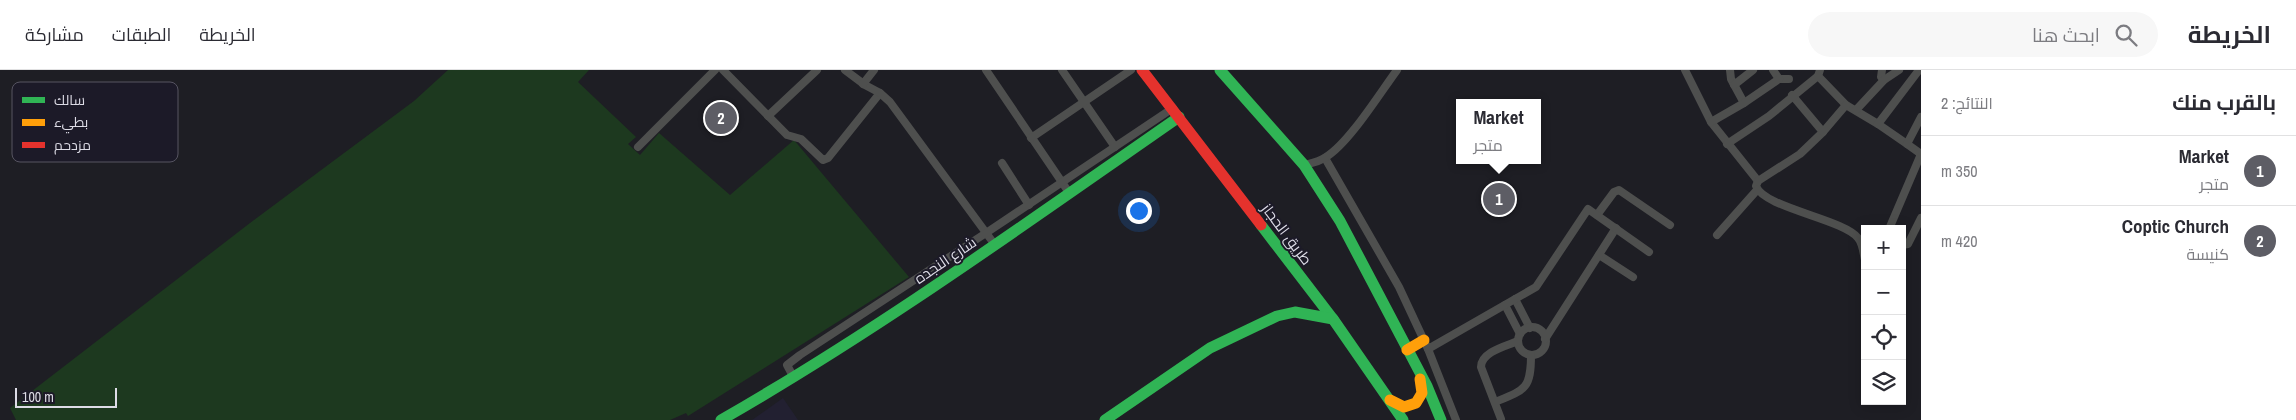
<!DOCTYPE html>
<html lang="ar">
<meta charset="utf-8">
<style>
body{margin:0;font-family:"Archivo Narrow",Cairo,sans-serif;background:#f7f7f7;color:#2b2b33;direction:rtl}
.controls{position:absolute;right:15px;bottom:15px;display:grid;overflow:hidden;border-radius:0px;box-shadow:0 2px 12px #0003}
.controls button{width:45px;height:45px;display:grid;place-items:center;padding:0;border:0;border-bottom:1px solid #e1e1e2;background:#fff;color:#2b2b33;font:25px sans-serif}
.scale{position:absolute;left:15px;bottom:12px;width:102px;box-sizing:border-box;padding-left:5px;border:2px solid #dddce6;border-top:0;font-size:14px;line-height:18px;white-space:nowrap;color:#dddce6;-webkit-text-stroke:4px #1c1a28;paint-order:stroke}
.you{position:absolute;left:1138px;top:140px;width:18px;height:18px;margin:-12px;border:4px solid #fff;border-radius:50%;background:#1a73e8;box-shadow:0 0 0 8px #1a73e833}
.badge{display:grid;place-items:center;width:32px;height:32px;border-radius:50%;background:#5d5d65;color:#fff;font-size:16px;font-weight:700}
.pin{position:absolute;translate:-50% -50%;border:2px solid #fff;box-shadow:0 1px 5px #0006}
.popup{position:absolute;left:1456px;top:29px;width:85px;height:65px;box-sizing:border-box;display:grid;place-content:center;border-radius:0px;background:#fff;filter:drop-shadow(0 1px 4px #0005);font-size:16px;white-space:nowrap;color:#7c7c81}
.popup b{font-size:19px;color:#2b2b33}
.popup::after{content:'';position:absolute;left:50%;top:100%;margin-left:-10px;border:10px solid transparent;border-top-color:#fff}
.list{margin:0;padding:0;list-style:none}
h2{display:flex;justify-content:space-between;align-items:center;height:65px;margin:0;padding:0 20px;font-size:21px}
h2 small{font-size:16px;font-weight:400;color:#7c7c81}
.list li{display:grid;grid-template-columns:32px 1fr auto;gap:15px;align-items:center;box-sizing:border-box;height:70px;padding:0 20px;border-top:1px solid #e1e1e2}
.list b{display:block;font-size:19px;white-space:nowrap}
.list p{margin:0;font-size:16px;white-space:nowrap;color:#7c7c81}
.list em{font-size:16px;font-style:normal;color:#7c7c81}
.icon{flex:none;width:28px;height:28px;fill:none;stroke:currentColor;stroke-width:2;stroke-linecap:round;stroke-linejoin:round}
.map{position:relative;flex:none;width:1921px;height:350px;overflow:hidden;direction:ltr}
header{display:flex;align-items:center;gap:30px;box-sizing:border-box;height:70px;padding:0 25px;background:#fff;border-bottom:1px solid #e1e1e2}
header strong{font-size:24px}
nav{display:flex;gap:28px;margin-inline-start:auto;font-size:18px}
.search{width:350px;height:45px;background:#f7f7f7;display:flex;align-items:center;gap:12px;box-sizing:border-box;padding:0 18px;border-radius:28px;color:#7c7c81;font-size:19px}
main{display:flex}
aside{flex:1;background:#fff}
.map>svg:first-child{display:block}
.built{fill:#222031}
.green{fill:#1d391f}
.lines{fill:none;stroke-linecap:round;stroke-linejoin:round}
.street{stroke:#4e4f4e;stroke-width:8}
.fast{stroke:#30b455;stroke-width:11}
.slow{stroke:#ff9f0a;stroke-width:11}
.jam{stroke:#e5322d;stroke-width:11}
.labels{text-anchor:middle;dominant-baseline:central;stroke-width:4;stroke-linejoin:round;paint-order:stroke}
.street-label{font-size:15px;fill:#dddce6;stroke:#1c1a28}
.key{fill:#1c1a28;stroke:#565461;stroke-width:1}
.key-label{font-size:14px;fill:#dddce6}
</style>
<header>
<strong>الخريطة</strong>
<div class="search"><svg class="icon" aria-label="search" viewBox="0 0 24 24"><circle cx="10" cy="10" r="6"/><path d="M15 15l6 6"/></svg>ابحث هنا</div>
<nav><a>الخريطة</a><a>الطبقات</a><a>مشاركة</a></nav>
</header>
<main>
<aside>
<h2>بالقرب منك<small>النتائج: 2</small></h2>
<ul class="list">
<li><span class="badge">1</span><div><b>Market</b><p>متجر</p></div><em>350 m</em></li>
<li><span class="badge">2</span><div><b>Coptic Church</b><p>كنيسة</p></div><em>420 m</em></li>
</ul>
</aside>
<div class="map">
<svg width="1921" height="350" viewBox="0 0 1921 350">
<rect width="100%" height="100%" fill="#1e1e24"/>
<path class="built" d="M783,328L798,350H752Z"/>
<path class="green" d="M448,0H589L578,12L636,67L628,74L640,85L659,63L730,125L794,70L909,207L688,346L686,343L670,350H16L10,338L250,153L414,31Z"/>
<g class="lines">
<g class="street">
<path d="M723,0L787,65L801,69L823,90L828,88L880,23"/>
<path d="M845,0L865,15L880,23L890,32L995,175"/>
<path d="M986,0L1070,124"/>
<path d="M1062,0L1115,77"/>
<path d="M1685,0L1711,52L1758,111"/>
<path d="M1730,0L1731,9L1744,33"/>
<path d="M1773,0L1779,9H1789"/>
<path d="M1882,0L1881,7L1884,10"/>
<path d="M1818,6L1846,35L1878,54"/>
<path d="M863,14L874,0"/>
<path d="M1734,15L1753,0"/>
<path d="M1792,25L1823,62L1800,84L1758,111L1756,116C1764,138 1843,149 1858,168C1863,174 1863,182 1865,190"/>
<path d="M1856,40L1884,10L1899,0"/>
<path d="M768,46L817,0"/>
<path d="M1711,52L1744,33L1779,9"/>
<path d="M1823,62L1846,35"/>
<path d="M1031,68L1131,0"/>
<path d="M1727,74L1769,46L1818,6L1820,0"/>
<path d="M1907,74L1878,54L1919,0"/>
<path d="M638,77L715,0"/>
<path d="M1325,88L1399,217L1428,279L1456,350"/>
<path d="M1002,93L1029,135"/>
<path d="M1304,95C1312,93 1319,92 1326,87C1349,73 1380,23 1397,0"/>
<path d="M1597,145L1614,122L1619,120L1670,155"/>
<path d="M1889,159L1921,84L1907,74L1921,47"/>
<path d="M1717,165L1757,120"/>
<path d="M1902,175L1908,174L1921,148"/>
<path d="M1599,185L1633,207"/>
<path d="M1515,229L1530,258"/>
<path d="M1505,235L1520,264"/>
<circle cx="1532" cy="271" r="14"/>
<path d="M1545,269L1616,158"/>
<path d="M1428,279L1536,217L1588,139L1649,182"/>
<path d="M794,308L787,295L800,285L986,163L1173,38"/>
<path d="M1495,332C1525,320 1531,319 1531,285"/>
<path d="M1501,349L1481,297C1481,282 1506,276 1518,271"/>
</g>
<g class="fast">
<path d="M1220,0L1304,95L1340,151L1427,316L1441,350"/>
<path d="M1261,155L1333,249L1403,350"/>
<path d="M721,350C880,259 1029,151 1179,47"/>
<path d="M1105,350L1210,278L1277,246L1295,242L1333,249"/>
</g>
<g class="slow">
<path d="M1407,280L1424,270"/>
<path d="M1390,330L1404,337L1416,333L1422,323L1420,309"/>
</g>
<path class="jam" d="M1142,0L1261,155"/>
</g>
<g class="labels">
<g class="street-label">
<text transform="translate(1287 164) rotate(53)">طريق الحجاز</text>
<text transform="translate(945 190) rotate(-34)">شارع النجده</text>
</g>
</g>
<rect x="12" y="12" width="166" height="80" rx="8" class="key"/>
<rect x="22" y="27" width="23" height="6" fill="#30b455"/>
<rect x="22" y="49" width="23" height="7" fill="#ff9f0a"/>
<rect x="22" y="72" width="23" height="6" fill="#e5322d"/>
<g class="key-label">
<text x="54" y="35">سالك</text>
<text x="54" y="57">بطيء</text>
<text x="54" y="80">مزدحم</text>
</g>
</svg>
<div class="controls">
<button>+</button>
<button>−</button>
<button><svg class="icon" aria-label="locate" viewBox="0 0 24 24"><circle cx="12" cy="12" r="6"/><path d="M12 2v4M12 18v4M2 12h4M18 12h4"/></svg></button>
<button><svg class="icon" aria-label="layers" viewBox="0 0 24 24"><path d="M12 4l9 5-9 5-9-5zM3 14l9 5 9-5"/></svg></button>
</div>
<div class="scale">100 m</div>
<div class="you"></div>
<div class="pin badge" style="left:1499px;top:129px">1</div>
<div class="popup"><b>Market</b>متجر</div>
<div class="pin badge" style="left:721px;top:48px">2</div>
</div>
</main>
